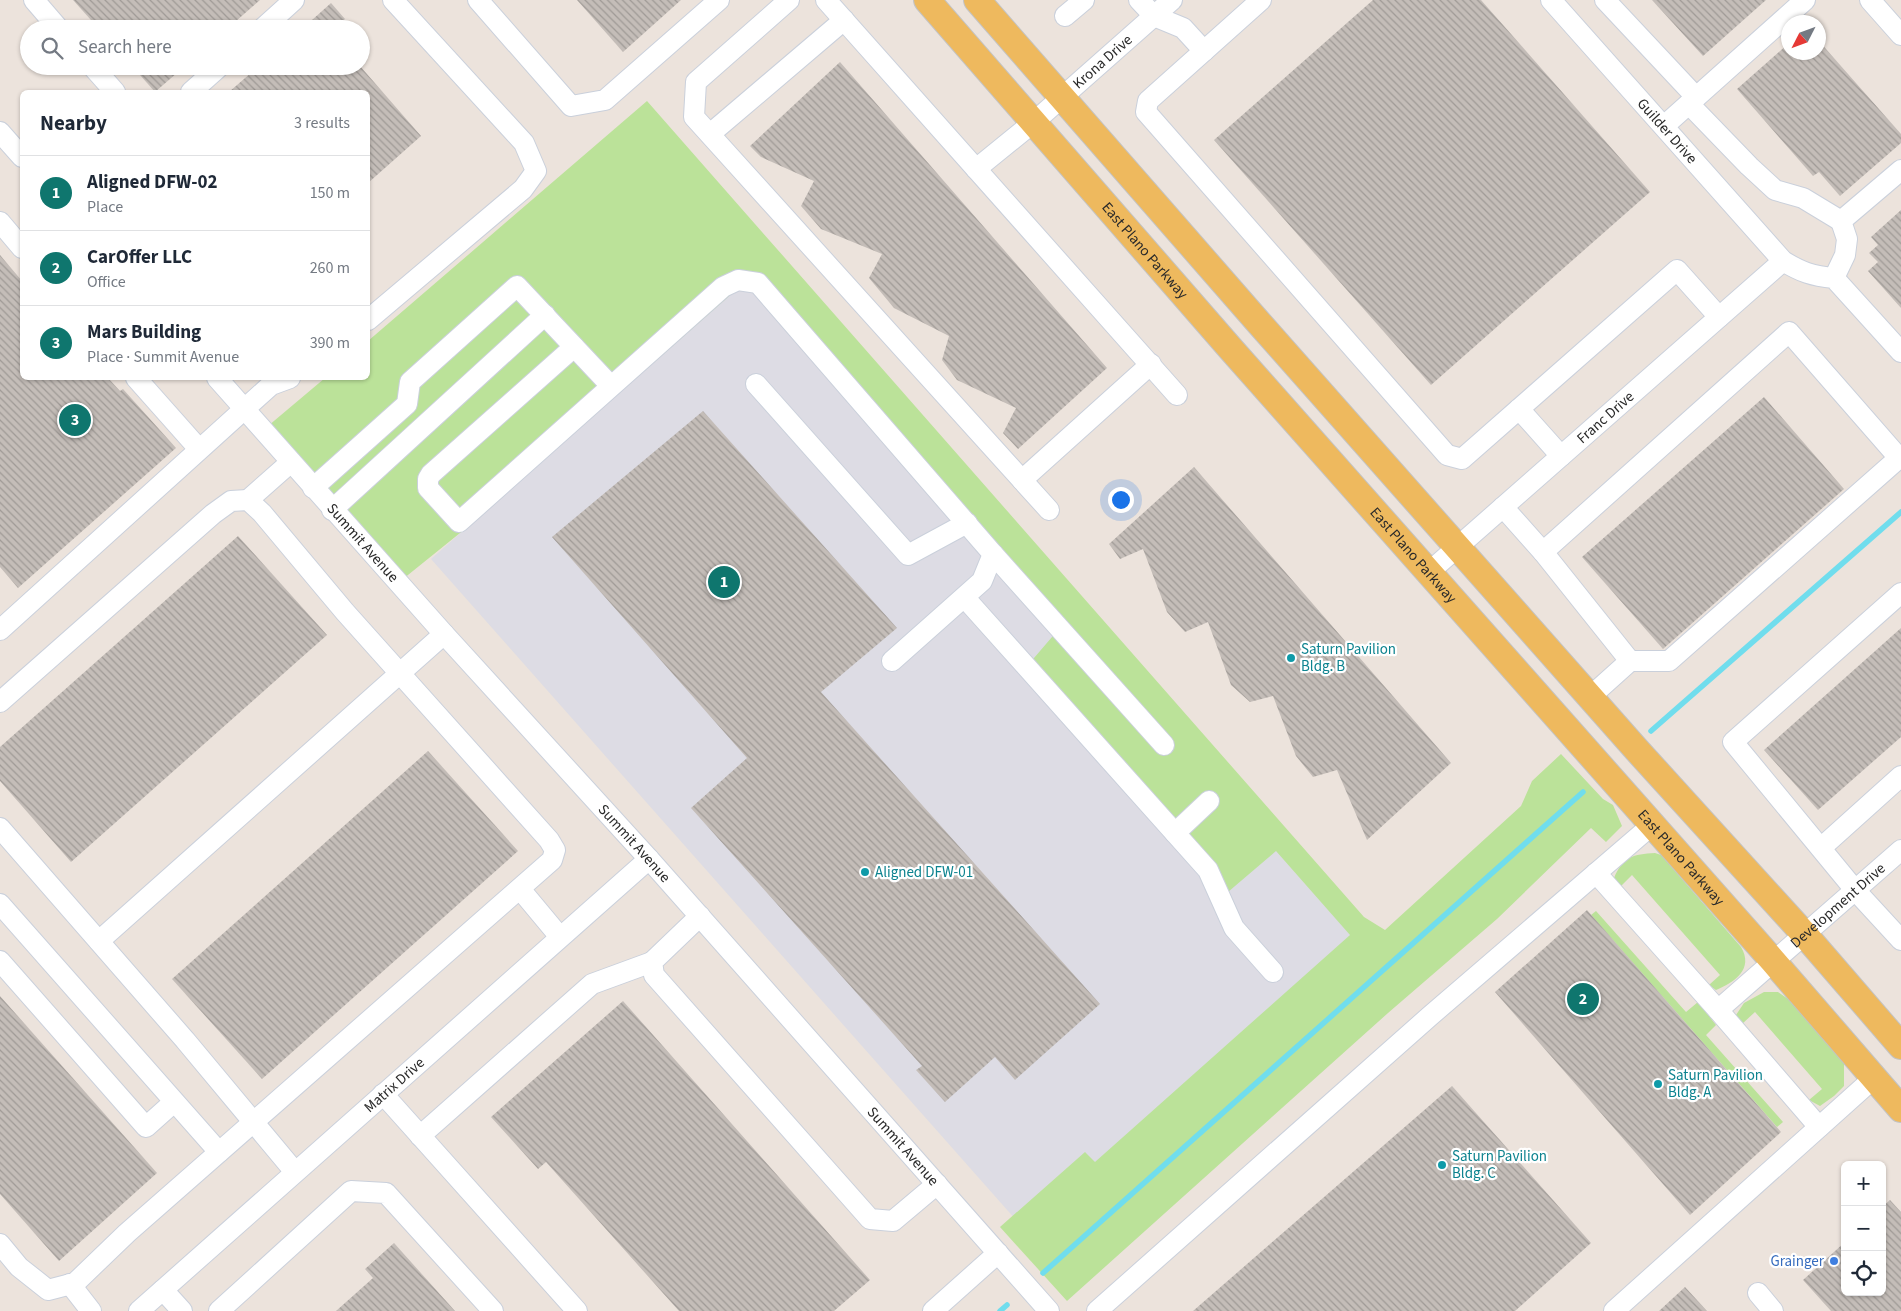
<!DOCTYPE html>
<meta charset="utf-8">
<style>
body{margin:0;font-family:"Source Sans 3",sans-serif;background:#f2f2f3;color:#1f2937}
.controls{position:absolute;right:15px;bottom:15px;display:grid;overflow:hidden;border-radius:8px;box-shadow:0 1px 4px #0004}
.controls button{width:45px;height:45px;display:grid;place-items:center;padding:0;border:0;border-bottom:1px solid #e0e1e3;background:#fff;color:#1f2937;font:25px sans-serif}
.compass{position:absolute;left:1781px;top:15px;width:45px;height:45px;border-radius:50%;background:#fff;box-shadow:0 1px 4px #0004;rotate:228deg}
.you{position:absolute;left:1120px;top:499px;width:18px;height:18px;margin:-12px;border:4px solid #fff;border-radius:50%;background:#1a73e8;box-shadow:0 0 0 8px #1a73e833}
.badge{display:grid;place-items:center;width:32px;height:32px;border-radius:50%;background:#0f766e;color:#fff;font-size:16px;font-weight:700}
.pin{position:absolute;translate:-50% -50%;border:2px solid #fff;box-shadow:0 1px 5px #0006}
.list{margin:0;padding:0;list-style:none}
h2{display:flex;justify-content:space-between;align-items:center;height:65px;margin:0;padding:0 20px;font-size:21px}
h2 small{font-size:16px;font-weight:400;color:#747a83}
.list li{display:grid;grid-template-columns:32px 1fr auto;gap:15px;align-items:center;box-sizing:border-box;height:75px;padding:0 20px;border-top:1px solid #e0e1e3}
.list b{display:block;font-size:19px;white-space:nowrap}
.list p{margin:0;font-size:16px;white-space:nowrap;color:#747a83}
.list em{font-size:16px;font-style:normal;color:#747a83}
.icon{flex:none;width:28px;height:28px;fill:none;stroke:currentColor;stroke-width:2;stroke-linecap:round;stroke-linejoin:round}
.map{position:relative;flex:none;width:1901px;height:1311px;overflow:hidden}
.search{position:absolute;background:#fff;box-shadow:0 1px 4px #0004;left:20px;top:20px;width:350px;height:55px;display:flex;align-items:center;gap:12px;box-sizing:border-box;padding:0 18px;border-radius:28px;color:#747a83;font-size:19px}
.panel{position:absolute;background:#fff;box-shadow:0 1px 4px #0004;left:20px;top:90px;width:350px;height:290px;border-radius:8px}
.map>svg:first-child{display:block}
.industrial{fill:#dddce4}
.grass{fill:#bbe299}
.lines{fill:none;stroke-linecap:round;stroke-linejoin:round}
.stream{stroke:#70dded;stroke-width:5.5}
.building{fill:url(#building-back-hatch)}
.minor-casing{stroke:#cad0db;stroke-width:22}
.major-casing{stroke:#c3c3c3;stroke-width:28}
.minor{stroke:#fff;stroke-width:20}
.major{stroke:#eeb95e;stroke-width:26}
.culture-dot{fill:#0f9aa8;stroke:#fff;stroke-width:2}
.shop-dot{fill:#3f7fe0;stroke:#fff;stroke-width:2}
.labels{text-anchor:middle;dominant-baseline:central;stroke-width:4.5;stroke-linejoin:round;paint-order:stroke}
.street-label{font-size:15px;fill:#2a2a2a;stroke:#fff}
.culture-label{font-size:15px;fill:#0d838f;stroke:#fff;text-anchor:start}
.shop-label{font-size:15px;fill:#366cbe;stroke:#fff;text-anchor:end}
</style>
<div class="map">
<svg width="1901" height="1311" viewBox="0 0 1901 1311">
<defs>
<pattern id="building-back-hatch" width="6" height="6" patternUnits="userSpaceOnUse" patternTransform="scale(1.25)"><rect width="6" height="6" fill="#c4bdb8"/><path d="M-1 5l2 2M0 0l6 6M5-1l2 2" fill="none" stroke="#9f9a96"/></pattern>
</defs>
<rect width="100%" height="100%" fill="#ece3dc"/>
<path class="industrial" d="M762,267L1361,945L1031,1237L431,559Z"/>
<g class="grass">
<path d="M647,101L1364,917L1385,930L1521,806L1532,781L1561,754L1603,799L1613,805L1622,826L1606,842L1591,828L1497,919L1388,1013L1067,1301L1000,1227L1085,1152L1095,1162L1350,935L1276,851L1228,892L1028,665L1058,630L752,276L465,529L403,579L268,426L325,378H368V341Z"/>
<path d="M1655,853L1661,855L1741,947C1754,969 1735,982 1716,990L1709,985L1720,975L1632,875L1620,887L1614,878C1623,857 1633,854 1655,853Z"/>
<path d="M1596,911L1686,1012L1698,1002L1716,1025L1706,1035L1783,1122L1777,1127L1591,915Z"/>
<path d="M1764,992H1778L1788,999L1844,1063V1086L1834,1096L1820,1106L1809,1100L1822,1089L1755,1012L1742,1024L1736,1015L1744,1003Z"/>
</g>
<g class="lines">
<g class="stream">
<path d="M1651,731L1901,512"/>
<path d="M1043,1273L1583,792"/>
<path d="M1000,1311L1007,1305"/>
</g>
</g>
<g class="building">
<path d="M73,0H260L227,29H99Z"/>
<path d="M577,0H681L623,52Z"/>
<path d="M1373,0H1481L1650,192L1431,385L1214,140Z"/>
<path d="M1652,0H1766L1703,56Z"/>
<path d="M331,3L345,19L334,29H302Z"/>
<path d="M1818,40L1901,134V143L1840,196L1819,172L1813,176L1737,89L1788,44V52H1818Z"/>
<path d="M840,62L1107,368L1018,449L1003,433L1016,408L957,380L942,360L949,336L894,308L869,278L882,254L821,229L801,206L814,181L761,157L750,146Z"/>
<path d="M132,66H185L155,92Z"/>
<path d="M259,66H360L421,136L368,183V92H229Z"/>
<path d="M1901,210V308L1868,271L1878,262L1869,253L1878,245L1871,237Z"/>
<path d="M0,255L22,281V378H108L120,391L123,389L176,448L18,588L0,567Z"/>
<path d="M1764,397L1844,489L1663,649L1582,557Z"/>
<path d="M703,411L897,628L821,692L1100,1004L1015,1080L995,1057L945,1102L916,1070L922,1066L691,808L747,758L552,537Z"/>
<path d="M1194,467L1451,763L1367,840L1337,770L1313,777L1296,756L1273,696L1250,702L1231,685L1208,622L1185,632L1167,612L1143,549L1120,559L1109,544Z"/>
<path d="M238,536L327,635L71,862L0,781V747Z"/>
<path d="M1901,628V737L1818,810L1764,750Z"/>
<path d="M428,751L518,851L262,1079L172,979Z"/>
<path d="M1587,910L1781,1132L1690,1215L1495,992Z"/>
<path d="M0,996L157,1173L59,1261L0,1194Z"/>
<path d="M623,1001L870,1280L834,1311H679L546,1162L538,1169L491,1117Z"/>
<path d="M1452,1086L1591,1243L1515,1311H1193Z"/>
<path d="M1890,1200L1901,1212V1311H1831L1803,1280L1845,1242V1292H1882V1207Z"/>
<path d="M394,1243L455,1311H336L373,1278L365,1269Z"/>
<path d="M1685,1287L1707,1311H1659Z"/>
</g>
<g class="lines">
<g class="minor-casing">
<g id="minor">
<path d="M34,0L59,29"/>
<path d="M478,0L571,106L605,100L719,0"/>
<path d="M789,0L696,82L694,117L1049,510"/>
<path d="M826,0L1177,395"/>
<path d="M1139,0L1154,16L1183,28L1204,51"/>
<path d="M1261,0L1148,101L1146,112L1447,455L1462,459L1677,270L1719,317"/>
<path id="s1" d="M1551,0L1783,261C1801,272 1812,276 1834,278L1901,352"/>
<path d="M1605,0L1696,97"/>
<path d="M1870,0L1901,35"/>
<path d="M1065,16L1084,0"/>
<path d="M262,29L294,0"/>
<path d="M92,66L115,92"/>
<path d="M191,92L220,66"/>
<path d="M1689,104L1749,166L1775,190L1803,198L1841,221"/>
<path d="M1664,126L1805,0"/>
<path d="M0,132L22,157"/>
<path d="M710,134L844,20"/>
<path id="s2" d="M976,169L1034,122L1172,0"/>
<path d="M0,222L22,248"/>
<path d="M1834,278L1845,255L1847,239L1841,221L1901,170"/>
<path d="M368,320L523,189L536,171L524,143L393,0"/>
<path d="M574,347L431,474L428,479V488L459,522L723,287L738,280L758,283L993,554L982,581L892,661"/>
<path d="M136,378L199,449"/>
<path id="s3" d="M217,378L444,634L649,859L1049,1311"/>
<path d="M756,384L908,555L967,523"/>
<path d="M1519,409L1561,456"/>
<path d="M1022,480L1151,364"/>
<path d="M313,488L407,404L410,382L517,286L611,386"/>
<path d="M248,500L291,462"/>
<path d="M1503,507L1543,552L1789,332L1899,458L1669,661H1630L1591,696"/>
<path d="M332,510L545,315"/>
<path d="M1543,552L1630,661"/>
<path d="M993,554L1164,745"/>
<path id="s4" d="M1428,573L1783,261"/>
<path d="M1901,593L1733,742L1855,890L1901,940"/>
<path d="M965,598L1208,870L1234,928L1273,972"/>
<path d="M0,630L271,385L290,378"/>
<path d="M0,702L213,514L231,501L248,500L262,513L345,612L549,840L555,850L552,860L127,1233L75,1283L48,1290L19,1267L0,1244"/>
<path d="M0,828L185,1040L295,1172"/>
<path d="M1175,833L1209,801"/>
<path d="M1822,847L1901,776"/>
<path d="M1596,873L1718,1010L1819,1127"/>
<path d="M520,889L560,937"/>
<path d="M0,904L219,1152"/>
<path d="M700,916L652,962L654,975L870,1219L893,1221L937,1184"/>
<path d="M99,941L444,634"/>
<path d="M0,961L146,1127L174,1102"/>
<path id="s5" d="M1718,1010L1901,850"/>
<path d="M383,1094L577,1311"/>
<path d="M420,1136L592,984L652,962"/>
<path d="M70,1284L91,1311"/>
<path d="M163,1290L182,1311"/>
<path d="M1758,1293L1773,1311"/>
<path id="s6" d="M139,1311L649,859"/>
<path d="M219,1311L351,1191L386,1193L493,1311"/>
<path d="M933,1311L998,1253"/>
<path d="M1097,1311L1430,1016L1652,825"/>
<path d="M1614,1311L1875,1077"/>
</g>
</g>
<g class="major-casing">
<g id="major">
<path id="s7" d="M927,0L1230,348L1773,961L1901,1109"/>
<path d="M977,0L1259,323L1636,749L1805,935L1901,1046"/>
</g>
</g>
<use href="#minor" class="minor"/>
<use href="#major" class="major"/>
</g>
<g class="culture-dot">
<circle cx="1291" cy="658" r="5"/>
<circle cx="865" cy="872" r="5"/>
<circle cx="1658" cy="1084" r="5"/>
<circle cx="1442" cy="1165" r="5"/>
</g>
<circle class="shop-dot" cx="1834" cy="1261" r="5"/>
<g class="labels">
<g class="street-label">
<text stroke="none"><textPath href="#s2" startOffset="166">Krona Drive</textPath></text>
<text stroke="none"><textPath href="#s1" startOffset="175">Guilder Drive</textPath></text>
<text stroke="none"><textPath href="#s7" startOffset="332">East Plano Parkway</textPath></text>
<text stroke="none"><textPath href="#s4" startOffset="236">Franc Drive</textPath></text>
<text stroke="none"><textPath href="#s3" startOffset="220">Summit Avenue</textPath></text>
<text stroke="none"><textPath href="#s7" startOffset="738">East Plano Parkway</textPath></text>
<text stroke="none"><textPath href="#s3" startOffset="625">Summit Avenue</textPath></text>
<text stroke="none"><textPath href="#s7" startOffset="1142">East Plano Parkway</textPath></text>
<text stroke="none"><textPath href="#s5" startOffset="159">Development Drive</textPath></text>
<text stroke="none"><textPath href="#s6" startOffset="341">Matrix Drive</textPath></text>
<text stroke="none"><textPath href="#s3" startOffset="1030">Summit Avenue</textPath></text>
</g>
<g class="culture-label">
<text x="1301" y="649">Saturn Pavilion<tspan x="1301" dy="17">Bldg. B</tspan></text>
<text x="875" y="872">Aligned DFW-01</text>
<text x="1668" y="1075">Saturn Pavilion<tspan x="1668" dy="17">Bldg. A</tspan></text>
<text x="1452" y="1156">Saturn Pavilion<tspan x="1452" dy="17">Bldg. C</tspan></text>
</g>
<g class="shop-label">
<text x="1824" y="1261">Grainger</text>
</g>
</g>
</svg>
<div class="controls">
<button>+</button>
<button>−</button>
<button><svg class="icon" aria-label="locate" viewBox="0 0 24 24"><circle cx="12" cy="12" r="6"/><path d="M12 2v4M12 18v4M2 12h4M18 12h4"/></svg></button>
</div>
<svg class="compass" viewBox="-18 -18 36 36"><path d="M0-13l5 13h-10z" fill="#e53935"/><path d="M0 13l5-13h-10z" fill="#747a83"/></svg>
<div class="you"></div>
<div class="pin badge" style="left:724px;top:582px">1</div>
<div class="pin badge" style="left:1583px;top:999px">2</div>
<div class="pin badge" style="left:75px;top:420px">3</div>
<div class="search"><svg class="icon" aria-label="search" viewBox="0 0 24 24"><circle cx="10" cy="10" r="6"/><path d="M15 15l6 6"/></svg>Search here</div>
<section class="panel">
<h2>Nearby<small>3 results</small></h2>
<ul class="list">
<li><span class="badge">1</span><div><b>Aligned DFW-02</b><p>Place</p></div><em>150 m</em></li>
<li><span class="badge">2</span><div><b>CarOffer LLC</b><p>Office</p></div><em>260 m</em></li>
<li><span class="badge">3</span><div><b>Mars Building</b><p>Place · Summit Avenue</p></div><em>390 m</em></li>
</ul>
</section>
</div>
